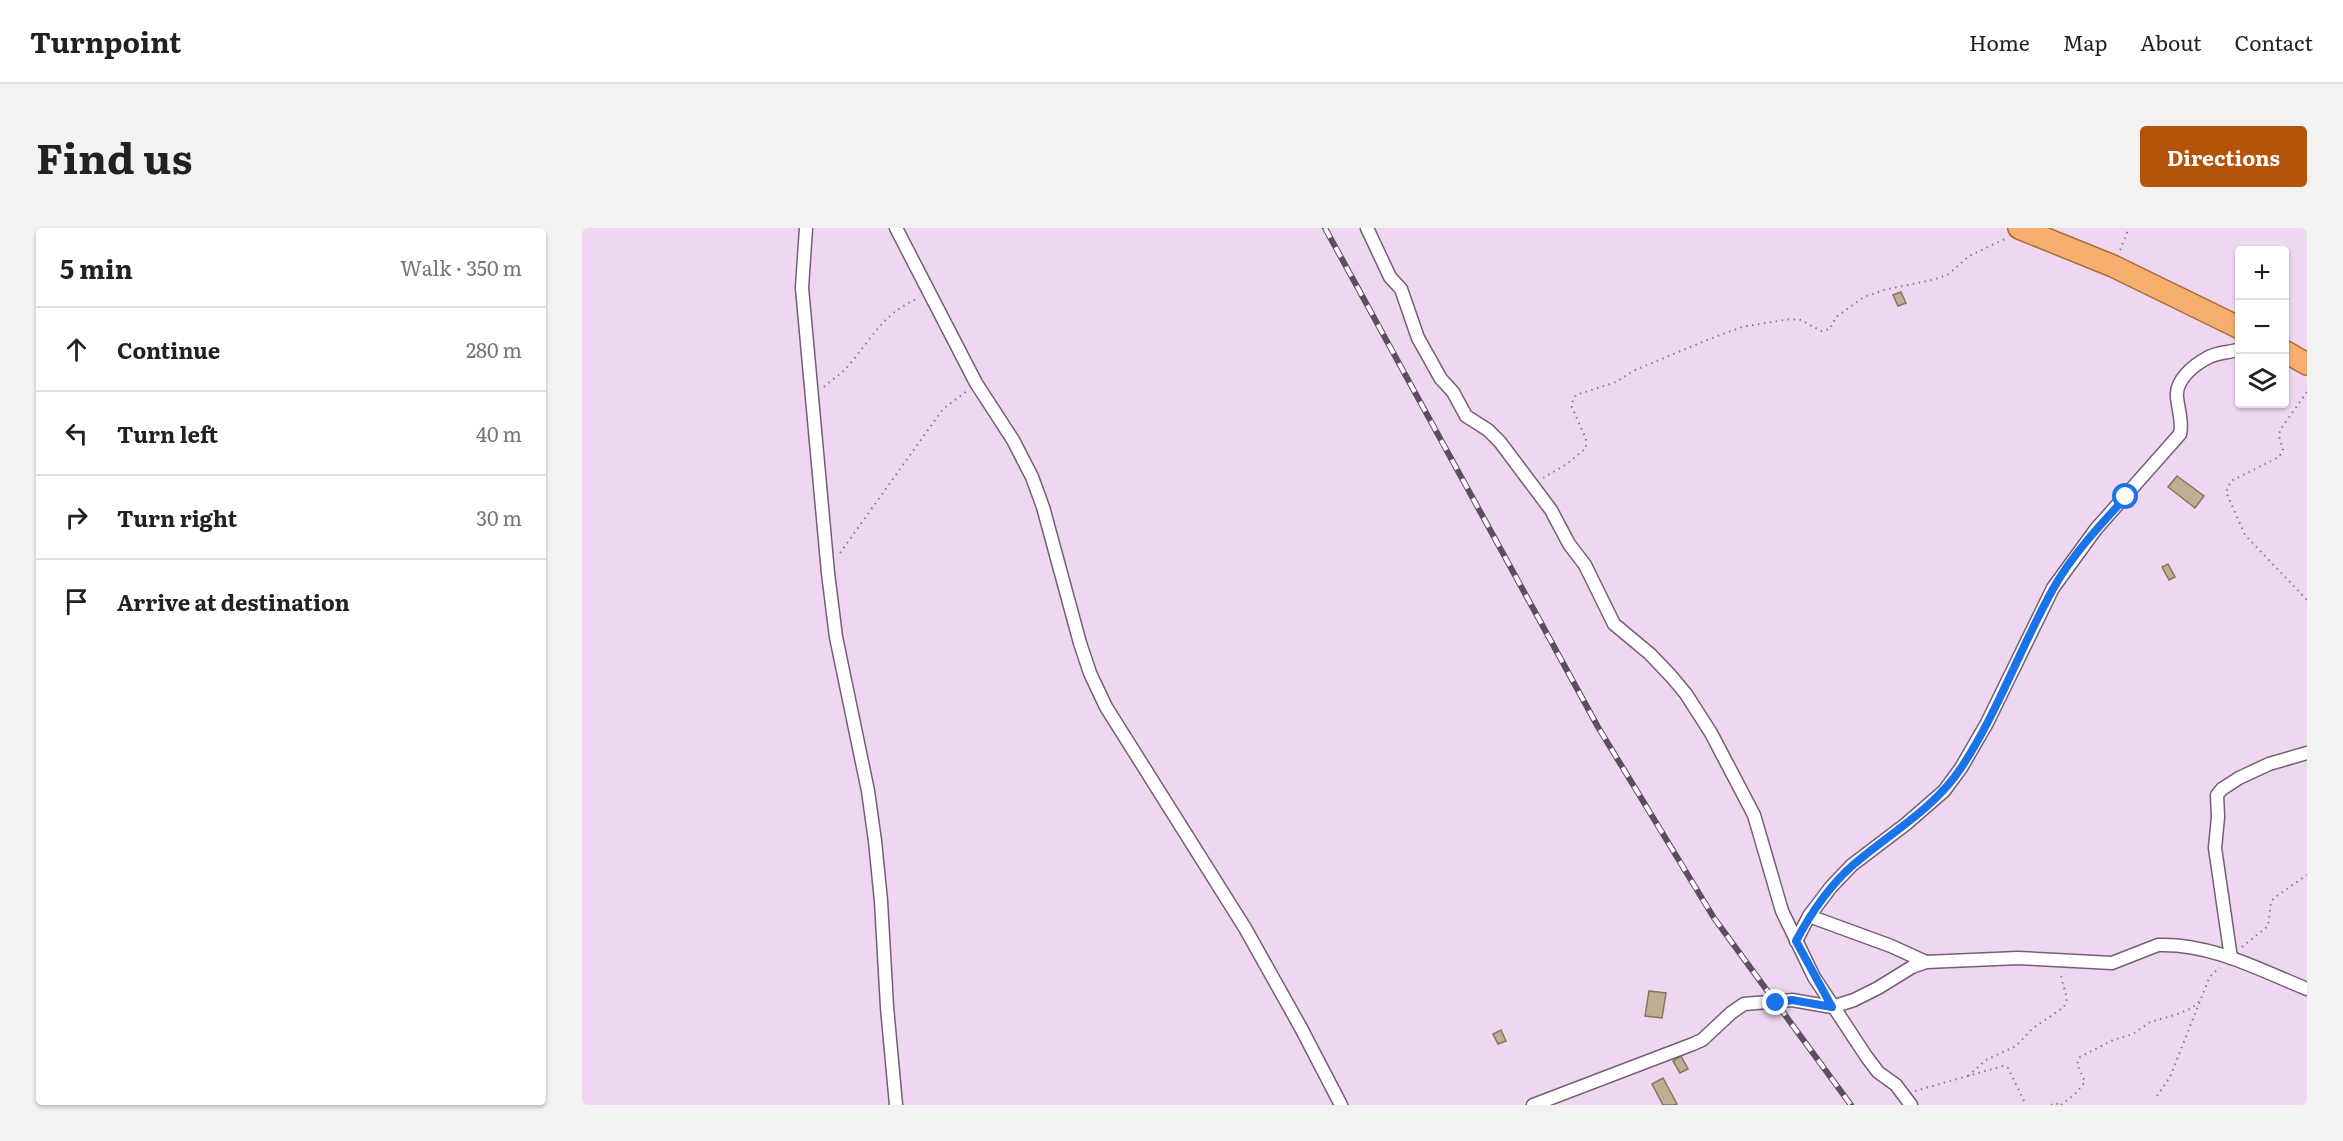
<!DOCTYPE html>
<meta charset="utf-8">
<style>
body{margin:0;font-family:Literata,serif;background:#f2f2f2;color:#202124}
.controls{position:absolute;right:18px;top:18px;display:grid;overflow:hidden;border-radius:6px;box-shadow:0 2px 4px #0004}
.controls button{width:54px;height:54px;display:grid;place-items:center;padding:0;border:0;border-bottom:2px solid #e0e0e0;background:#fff;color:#202124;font:30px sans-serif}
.stop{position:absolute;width:18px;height:18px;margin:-14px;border:4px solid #1a73e8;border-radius:50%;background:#fff}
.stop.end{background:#1a73e8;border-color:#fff;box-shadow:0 2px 6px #0008}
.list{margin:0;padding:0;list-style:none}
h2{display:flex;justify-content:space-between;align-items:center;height:78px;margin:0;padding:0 24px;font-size:26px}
h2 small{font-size:20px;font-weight:400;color:#757577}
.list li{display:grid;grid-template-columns:39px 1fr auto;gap:18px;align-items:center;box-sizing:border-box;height:84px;padding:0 24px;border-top:2px solid #e0e0e0}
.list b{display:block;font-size:22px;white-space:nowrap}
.list em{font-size:20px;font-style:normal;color:#757577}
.icon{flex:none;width:33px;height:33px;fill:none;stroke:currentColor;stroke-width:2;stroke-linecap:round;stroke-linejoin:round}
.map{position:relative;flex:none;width:1725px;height:877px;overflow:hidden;border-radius:6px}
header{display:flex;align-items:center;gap:36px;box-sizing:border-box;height:84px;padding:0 30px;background:#fff;border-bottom:2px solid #e0e0e0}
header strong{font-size:28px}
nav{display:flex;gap:33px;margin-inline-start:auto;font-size:21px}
.intro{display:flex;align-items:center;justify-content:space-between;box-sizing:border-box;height:144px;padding:0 36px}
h1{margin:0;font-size:42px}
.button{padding:15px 27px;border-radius:6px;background:#b45309;color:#fff;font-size:21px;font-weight:700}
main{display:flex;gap:36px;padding:0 36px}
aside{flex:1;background:#fff;border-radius:6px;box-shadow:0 2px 4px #0004}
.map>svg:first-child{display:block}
.building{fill:#c0ae93;stroke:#86755c;stroke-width:1.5}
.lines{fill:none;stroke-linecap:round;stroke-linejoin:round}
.minor-casing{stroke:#745f75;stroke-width:15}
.trunk-casing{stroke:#a96d3c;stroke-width:24}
.path{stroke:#8a7a8b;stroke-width:2;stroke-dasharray:1.5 4.5;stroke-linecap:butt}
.minor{stroke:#fff;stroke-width:12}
.trunk{stroke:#f6af6f;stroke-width:21}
.rail-casing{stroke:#5c4f5d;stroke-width:6}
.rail{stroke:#fff;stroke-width:4;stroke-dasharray:11;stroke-linecap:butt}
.route{stroke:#1a73e8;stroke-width:8}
</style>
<header>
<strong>Turnpoint</strong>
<nav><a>Home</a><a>Map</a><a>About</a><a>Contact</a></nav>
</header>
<div class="intro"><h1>Find us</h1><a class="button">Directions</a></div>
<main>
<aside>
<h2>5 min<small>Walk · 350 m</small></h2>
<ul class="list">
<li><svg class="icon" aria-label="ahead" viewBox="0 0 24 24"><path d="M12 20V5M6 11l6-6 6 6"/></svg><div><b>Continue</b></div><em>280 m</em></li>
<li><svg class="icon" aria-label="left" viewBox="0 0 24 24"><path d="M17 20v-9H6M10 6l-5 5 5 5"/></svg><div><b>Turn left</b></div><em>40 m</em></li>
<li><svg class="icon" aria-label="right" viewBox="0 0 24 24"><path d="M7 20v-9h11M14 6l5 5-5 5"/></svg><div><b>Turn right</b></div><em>30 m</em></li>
<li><svg class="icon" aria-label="arrive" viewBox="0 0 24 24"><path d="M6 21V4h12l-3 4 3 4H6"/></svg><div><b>Arrive at destination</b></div></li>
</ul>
</aside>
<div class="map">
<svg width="1725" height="877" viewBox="0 0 1725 877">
<rect width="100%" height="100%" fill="#efd7f1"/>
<g class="building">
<path d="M1319,64L1324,75L1316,78L1311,67Z"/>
<path d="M1595,248L1622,268L1613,280L1586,259Z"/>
<path d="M1586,336L1593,349L1587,352L1580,339Z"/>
<path d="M1067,763L1084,765L1080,790L1063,788Z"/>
<path d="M919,802L924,813L916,816L911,806Z"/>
<path d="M1099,828L1106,841L1098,845L1091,833Z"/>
<path d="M1081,850L1095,876L1092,877H1081L1070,856Z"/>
</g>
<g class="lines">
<g class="minor-casing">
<g id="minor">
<path d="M224,0L220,60L246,345L254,409L286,563L293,613L299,673L305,779L314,877"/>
<path d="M314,0L394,155L431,212L450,249L461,279L498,415L508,445L524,479L663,700L719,800L759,877"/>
<path d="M785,0L808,49L819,61L836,110L859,151L871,164L884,188L906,202L918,214L969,282L987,316L1003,337L1032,396L1068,426L1089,448L1104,466L1129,505L1172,587L1200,683L1232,749L1284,828L1296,844L1314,857L1329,877"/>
<path d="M1227,688L1309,718L1344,734"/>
<path d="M1214,713L1227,688L1249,659L1270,637L1324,596L1362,563L1379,540L1405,495L1471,360L1514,301L1598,206C1601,194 1596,181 1595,169C1593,152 1612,137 1625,130C1635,124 1647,125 1658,121"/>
<path d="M1649,730L1633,620L1636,589L1635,567L1640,561L1657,550L1687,536L1725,525"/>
<path d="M951,877L1111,816L1120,812L1149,785L1162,776L1210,772L1250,779L1272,772L1296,760L1330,739L1344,734L1436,730L1530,735L1576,717C1629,715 1678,742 1725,761"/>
</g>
</g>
<g class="trunk-casing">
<g id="trunk">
<path d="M1437,0L1531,38L1658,100"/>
<path d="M1702,123L1725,136"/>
</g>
</g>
<g class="path">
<path d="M1538,22L1547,0"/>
<path d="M242,159C250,151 260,146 267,137C291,109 301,85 337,70"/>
<path d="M1725,164L1698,202L1697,208L1701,222L1697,229L1649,253L1644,264L1663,307L1725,372"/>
<path d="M961,250L985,236L1004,220V211L989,177L994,167L1034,154L1051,143L1125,112L1160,99L1208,91L1219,92L1239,103L1248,101L1254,89L1282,69L1302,62L1354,51L1367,46L1387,28L1425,10"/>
<path d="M258,325L361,181L385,163"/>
<path d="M1660,719L1686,698L1689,674L1692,670L1725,647"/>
<path d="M1386,848L1404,832L1434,818L1450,801L1482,779L1485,771L1478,744"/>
<path d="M1333,863L1421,838L1426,840L1444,877"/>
<path d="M1575,868L1588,849L1626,753L1630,746L1638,740"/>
<path d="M1469,877L1473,875L1478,877"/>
<path d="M1479,877L1493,866L1503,854L1495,836L1498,829L1531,812L1551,806L1568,794L1593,787L1610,780L1620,771"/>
</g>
<use href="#minor" class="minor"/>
<use href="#trunk" class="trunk"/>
<g class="rail-casing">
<path id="rail" d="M743,0L1016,499L1132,690L1269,877"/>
</g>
<use href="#rail" class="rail"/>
</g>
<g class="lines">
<path class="route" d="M1194,775L1210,772L1250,779L1214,713C1229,685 1247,658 1271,637C1308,605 1352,581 1379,540C1416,484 1438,420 1471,361C1490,327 1518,297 1544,269"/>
</g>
</svg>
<div class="controls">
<button>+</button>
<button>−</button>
<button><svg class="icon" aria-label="layers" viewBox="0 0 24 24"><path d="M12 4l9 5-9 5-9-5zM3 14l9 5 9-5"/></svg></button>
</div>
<div class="stop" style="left:1544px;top:269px"></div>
<div class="stop end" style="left:1194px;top:775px"></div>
</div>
</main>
